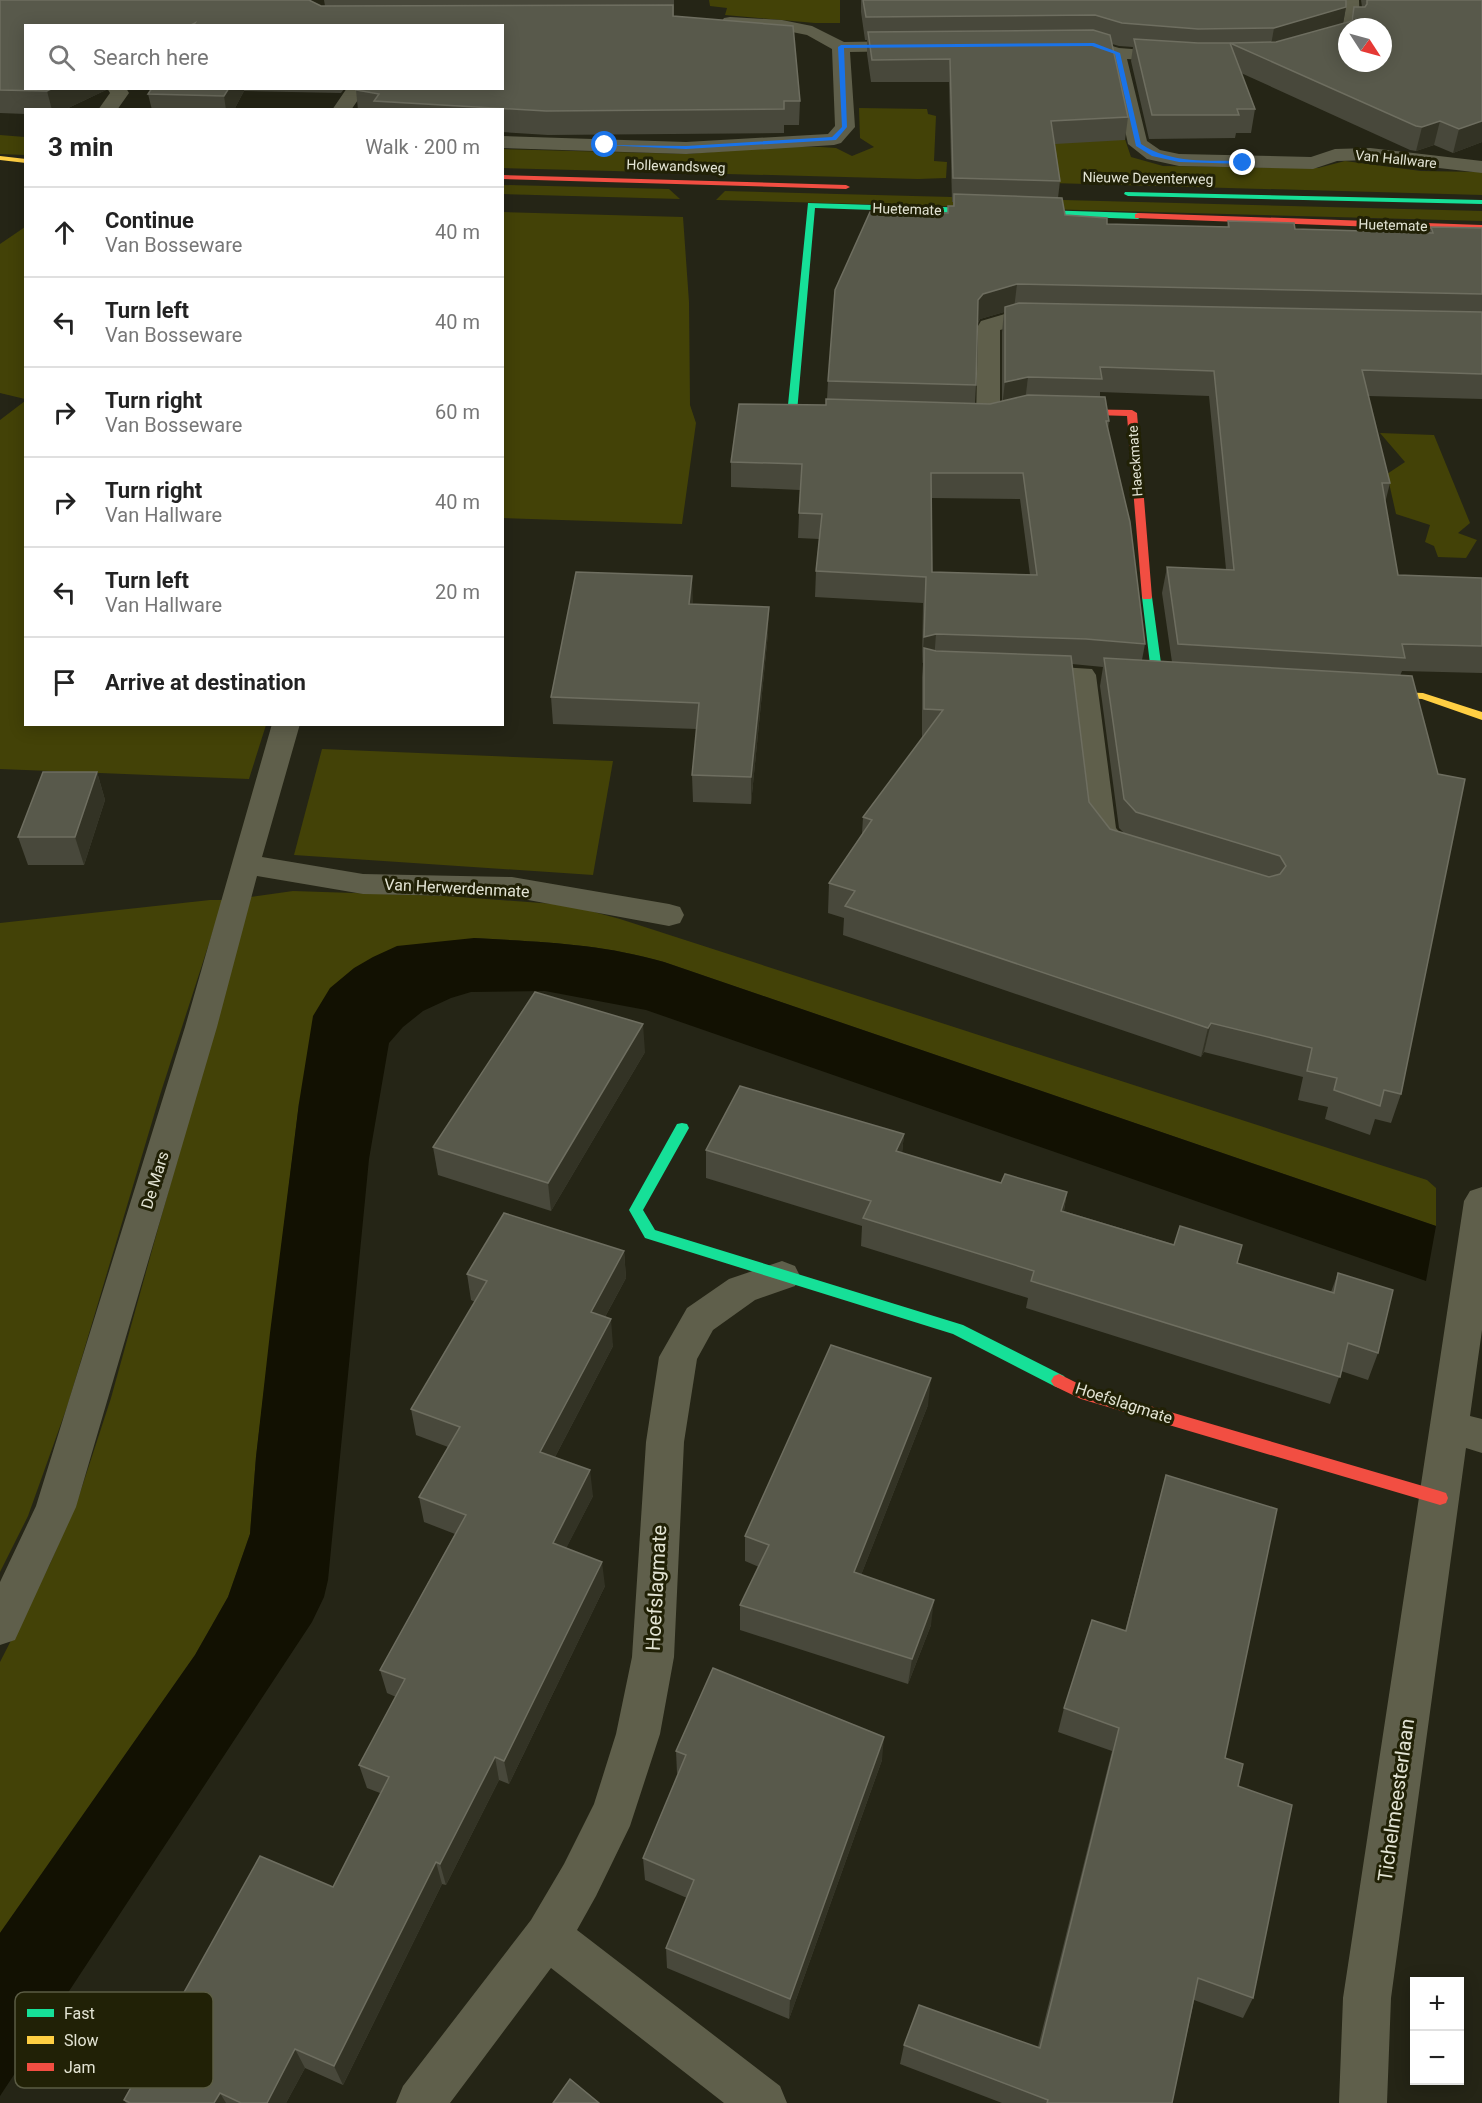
<!DOCTYPE html>
<meta charset="utf-8">
<style>
body{margin:0;font-family:Roboto,sans-serif;background:#f6f6f6;color:#222}
.controls{position:absolute;right:18px;bottom:18px;display:grid;overflow:hidden;border-radius:0px;box-shadow:0 3px 15px #0003}
.controls button{width:54px;height:54px;display:grid;place-items:center;padding:0;border:0;border-bottom:2px solid #e0e0e0;background:#fff;color:#222;font:30px sans-serif}
.compass{position:absolute;left:1338px;top:18px;width:54px;height:54px;border-radius:50%;background:#fff;box-shadow:0 3px 15px #0003;rotate:126deg}
.stop{position:absolute;width:18px;height:18px;margin:-14px;border:4px solid #1a73e8;border-radius:50%;background:#fff}
.stop.end{background:#1a73e8;border-color:#fff;box-shadow:0 2px 6px #0008}
.list{margin:0;padding:0;list-style:none}
h2{display:flex;justify-content:space-between;align-items:center;height:78px;margin:0;padding:0 24px;font-size:26px}
h2 small{font-size:20px;font-weight:400;color:#767676}
.list li{display:grid;grid-template-columns:39px 1fr auto;gap:18px;align-items:center;box-sizing:border-box;height:90px;padding:0 24px;border-top:2px solid #e0e0e0}
.list b{display:block;font-size:22px;white-space:nowrap}
.list p{margin:0;font-size:20px;white-space:nowrap;color:#767676}
.list em{font-size:20px;font-style:normal;color:#767676}
.icon{flex:none;width:33px;height:33px;fill:none;stroke:currentColor;stroke-width:2;stroke-linecap:round;stroke-linejoin:round}
.map{position:relative;flex:none;width:1482px;height:2103px;overflow:hidden}
.search{position:absolute;background:#fff;box-shadow:0 3px 15px #0003;left:24px;top:24px;width:480px;height:66px;display:flex;align-items:center;gap:15px;box-sizing:border-box;padding:0 21px;border-radius:0px;color:#767676;font-size:22px}
.panel{position:absolute;background:#fff;box-shadow:0 3px 15px #0003;left:24px;top:108px;width:480px;height:618px;border-radius:0px}
.map>svg:first-child{display:block}
.green{fill:#434207}
.water{fill:#121102}
.lines{fill:none;stroke-linecap:round;stroke-linejoin:round}
.street{fill:#5f5f4b;fill-rule:evenodd}
.fast{fill:#16e098;fill-rule:evenodd}
.slow{fill:#ffcf43;fill-rule:evenodd}
.jam{fill:#f24e42;fill-rule:evenodd}
.wall{fill:#48483b;fill-rule:evenodd}
.shaded-wall{fill:#333325}
.building{fill:#58594b;stroke:#6e6e60;stroke-width:1.5;fill-rule:evenodd}
.route{fill:#1a73e8}
.labels{text-anchor:middle;dominant-baseline:central;stroke-width:6;stroke-linejoin:round;paint-order:stroke}
.far-street-label{font-size:14px;fill:#e3e4d4;stroke:#212106}
.street-label{font-size:16px;fill:#e3e4d4;stroke:#212106}
.near-street-label{font-size:20px;fill:#e3e4d4;stroke:#212106}
.key{fill:#212106;stroke:#5b5c44;stroke-width:1.5}
.key-label{font-size:16px;fill:#e3e4d4}
</style>
<div class="map">
<svg width="1482" height="2103" viewBox="0 0 1482 2103">
<rect width="100%" height="100%" fill="#252516"/>
<g class="green">
<path d="M709,0H840V23H815L725,15L727,8L710,6Z"/>
<path d="M950,98L1114,106L1131,157L1163,166L1318,168L1345,161L1421,171L1482,172V195L1014,182L950,123Z"/>
<path d="M859,108L927,109L928,114L936,116L934,161L947,162L946,178L918,179L503,168L502,149L687,154L778,147H821L836,148L852,156L874,147L860,138Z"/>
<path d="M0,135L25,137V155L0,154Z"/>
<path d="M503,185L669,189L680,199L503,194Z"/>
<path d="M725,191L1482,211V221L716,200Z"/>
<path d="M503,212L683,217L689,302L690,405L696,423L682,524L503,518Z"/>
<path d="M25,227V399L0,393V244Z"/>
<path d="M25,401L26,724L266,725L249,779L0,769V420Z"/>
<path d="M1380,433L1434,435L1470,523L1458,533L1477,540L1466,558L1438,557L1434,546L1425,542L1430,525L1396,514L1387,474L1405,462Z"/>
<path d="M322,749L613,761L593,875L294,855Z"/>
<path d="M293,891L445,896L568,905L620,919L1427,1180L1436,1188V1226L664,962C598,943 542,942 474,938L299,1103L256,1457L250,1534L228,1597L195,1655L0,1933V1662L50,1564L80,1493L111,1398L250,897Z"/>
<path d="M210,900H223L160,1095L68,1404L28,1516L0,1572V923Z"/>
</g>
<path class="water" d="M474,938C542,942 598,943 664,962L1436,1226L1426,1281L646,1010L545,991L471,992L451,998L423,1011L403,1027L389,1043L369,1159L328,1580L324,1597L312,1622L0,2096V1933L195,1655L228,1597L250,1534L256,1457L270,1333L299,1103L313,1016L330,988L354,968L373,957L397,946Z"/>
<g class="lines">
<g class="street">
<path d="M1341,0H1359L1360,27H1347V31L1342,27Z"/>
<path d="M730,17L782,20L812,26L844,42L911,41L917,42L920,46L917,50L911,51L850,52L855,127L841,143L834,145L686,154L502,148V136L686,142L828,134L835,126L832,49L807,35L782,30L724,26L721,22L724,18Z"/>
<path d="M1071,40H1092L1119,48L1183,53L1186,57L1183,61L1177,62L1127,59L1147,141L1160,150L1179,154L1311,157L1335,149L1370,148L1482,161V173L1370,160L1337,161L1313,169L1179,166L1147,159L1128,144L1109,56L1091,50L1065,49L1062,45L1065,41Z"/>
<path d="M107,88H126L129,93L117,110H98L110,93Z"/>
<path d="M347,88H371L360,97L351,110H332Z"/>
<path d="M1015,311L1056,314L1059,319L1056,324C1037,328 1019,324 1000,330V420L996,425L988,427L980,425L976,420L978,326L981,321Z"/>
<path d="M1028,665L1092,669L1096,675L1116,828L1136,851L1132,858L1121,861L1110,858L1087,831L1069,683L1018,679L1014,673L1018,667Z"/>
<path d="M272,724H300L262,857L363,874L512,877L669,904L680,907L684,915L680,923L669,926L512,897L363,894L257,876L217,1027L76,1507L15,1640L0,1645V1582L36,1506L185,1027Z"/>
<path d="M1482,1187V1330L1470,1416L1482,1419V1453L1466,1448L1391,1998L1387,2103H1339L1343,1998L1464,1201L1470,1191Z"/>
<path d="M782,1261L795,1266L800,1276L795,1286L755,1300L713,1330L697,1359L684,1442L674,1657L660,1734L630,1826L596,1896L577,1930L780,2086L787,2103H724L551,1968L450,2103H396L403,2086L531,1920L564,1864L594,1804L616,1734L632,1657L646,1442L659,1357L687,1308L729,1279Z"/>
</g>
<g class="fast">
<path d="M1125,192L1482,200V204L1128,196L1124,194Z"/>
<path d="M808,203L1138,213L1142,216L1138,219L815,208L797,412L828,415V419L825,420L792,418L787,415Z"/>
<path d="M1147,594L1152,597L1163,678L1185,680V684H1158L1152,681L1142,597Z"/>
<path d="M682,1123L687,1124L689,1128L643,1210L655,1230L963,1325L1064,1376L1067,1381L1064,1386L1059,1388L1054,1386L953,1334L645,1238L629,1210L677,1124Z"/>
</g>
<g class="slow">
<path d="M0,156L26,159V163L0,160Z"/>
<path d="M1373,691L1423,693L1482,712V720L1422,699L1369,696L1367,694Z"/>
</g>
<g class="jam">
<path d="M502,175L846,185L850,187L846,189L502,179Z"/>
<path d="M1138,213L1482,225V231L1135,218V214Z"/>
<path d="M1065,409L1132,410L1137,413L1152,597L1151,599H1143L1142,597L1127,416L1062,414V410Z"/>
<path d="M1059,1374L1085,1387L1440,1491L1446,1493L1448,1498L1446,1503L1440,1505L1081,1399L1054,1386L1051,1381L1054,1376Z"/>
</g>
</g>
<g class="wall">
<path d="M0,0L321,6H325L324,0H674V16L800,101L799,125H784V133L548,135L502,132V110H358L356,90L502,26H26L106,90L64,110H26V114L0,113Z"/>
<path d="M861,0H1346V7L1343,24L1351,22L1354,7H1362L1361,0H1482V142L1453,153L1434,145L1416,151L1410,150L1241,73L1255,109L1251,133H1236L1235,138L1149,139L1131,61L1133,47L1119,46L1112,44L1128,117L1125,140L1055,144L1060,181L1058,198L1065,215L1107,224L1227,227L1228,221L1295,229L1429,232L1431,227L1482,228V399L1368,396L1390,483L1385,503L1398,575L1482,578V673L1402,671L1400,676L1401,1094L1391,1123L1375,1119L1370,1135L1325,1119L1328,1107L1298,1100L1303,1077L1204,1052L1201,1057L843,935L844,918L828,913L829,883L862,834L863,817L922,738V677L923,663H922L923,603L815,597L816,571L819,539L798,538L800,490L731,487V462L826,405L827,399L828,381L953,206V202H952L949,82H871L867,54V40H865L861,12ZM1004,312L1002,332V401L990,404H975L976,385L978,323L980,319ZM1100,392L1209,396L1226,569L1167,567L1162,593L1172,662L1142,660L1145,644L1108,430L1109,421L1100,397ZM931,498L1020,499L1030,575L932,572ZM1072,664L1103,667L1100,686L1119,828L1124,833L1110,829L1089,802Z"/>
<path d="M152,88H345L341,93L244,91L234,110H152L148,94Z"/>
<path d="M768,633L751,804L693,802L692,775L697,729L553,724L551,697Z"/>
<path d="M97,772L105,800L84,865H28L18,837Z"/>
<path d="M645,1052L551,1211L438,1175L433,1147Z"/>
<path d="M904,1134L902,1153L1001,1183L1067,1192L1064,1211L1331,1292L1338,1273L1378,1353L1368,1380L1341,1371L1330,1404L1026,1308L1028,1298L861,1246L862,1226L706,1178V1150Z"/>
<path d="M624,1251L626,1278L605,1317L613,1346L555,1457L593,1496L566,1548L605,1586L509,1784L499,1780L446,1885L442,1884L343,2085L305,2068L286,2103H126L124,2100L333,1887L380,1793L367,1788L359,1765L396,1697L387,1693L380,1670L455,1534L424,1522L419,1497L448,1447L416,1435L411,1409L475,1302L471,1300L467,1274Z"/>
<path d="M928,1405L861,1575L931,1625L908,1684L740,1630V1605L759,1567L745,1561V1536Z"/>
<path d="M1166,1475L1225,1758L1238,1786L1253,1998L1243,2018L1194,2000L1172,2103H1002L900,2064L904,2045L1038,2047L1112,1751L1058,1732L1064,1708L1125,1631Z"/>
<path d="M676,1751L882,1760L789,2019L667,1968L666,1948L687,1898L645,1880L643,1858L678,1774L677,1773Z"/>
</g>
<g class="shaded-wall">
<path d="M1346,7L1342,30L1270,51L1274,28Z"/>
<path d="M53,88H106V90L64,110H52L47,91Z"/>
<path d="M229,88H244V91L234,110H226L224,96Z"/>
<path d="M1440,121L1434,145L1416,151L1422,127Z"/>
<path d="M1482,121V142L1453,153L1459,129Z"/>
<path d="M1017,284L1014,309L1005,307L1004,312L980,319L976,325L978,300L983,294Z"/>
<path d="M1028,377L1025,402L1002,407L1005,382Z"/>
<path d="M692,576L693,602L689,630V604Z"/>
<path d="M769,607L768,633L751,804V777Z"/>
<path d="M936,634L934,660L924,648L923,663H922L924,637Z"/>
<path d="M97,772L105,800L84,865L75,837Z"/>
<path d="M1211,1023L1204,1052L1201,1057L1208,1028Z"/>
<path d="M643,1024L645,1052L551,1211L548,1183Z"/>
<path d="M904,1134L901,1162L896,1151Z"/>
<path d="M1067,1192L1062,1220L1061,1211Z"/>
<path d="M624,1251L626,1278L593,1339L591,1312Z"/>
<path d="M611,1319L613,1346L544,1478L540,1452Z"/>
<path d="M931,1378L928,1405L852,1598L854,1572Z"/>
<path d="M590,1470L593,1496L556,1568L553,1543Z"/>
<path d="M602,1562L605,1586L509,1784L504,1761Z"/>
<path d="M934,1600L931,1625L908,1684L912,1659Z"/>
<path d="M884,1737L882,1760L789,2019L790,1999Z"/>
<path d="M495,1757L499,1780L446,1885L440,1864Z"/>
<path d="M436,1862L442,1884L343,2085L334,2066Z"/>
<path d="M295,2049L305,2068L286,2103H267Z"/>
<path d="M220,2093L226,2103H214Z"/>
</g>
<g class="building">
<path d="M0,0H309L321,6L673,5V16L793,26L800,101H784V109L546,111L374,101L379,94L356,90L357,88H502V26H193L195,23L189,26H26V88H53L47,91L0,90Z"/>
<path d="M863,0H1346V7L1274,28L1198,29L1122,23L1095,15L866,17Z"/>
<path d="M1367,0H1482V121L1459,129L1440,121L1422,127L1416,126L1230,43L1276,42L1352,21L1354,7H1365L1367,4ZM1347,27H1383V63H1347Z"/>
<path d="M1093,30L1110,35L1128,117L1051,121L1060,181L953,178L950,59L872,60L868,32Z"/>
<path d="M1134,39L1198,43H1230L1255,109H1237L1239,115H1152Z"/>
<path d="M152,88H229L224,96L148,94Z"/>
<path d="M954,194L1062,198L1065,215L1107,218V224L1229,227L1228,221L1294,223L1295,229L1433,233L1431,227L1482,228V294L1017,284L983,294L978,300L976,385L828,381L835,290L870,212L948,213V206H954Z"/>
<path d="M1019,303L1482,312V374L1362,370L1390,483H1382L1398,575L1482,578V646L1402,644L1405,658L1178,644L1167,567L1234,570L1214,371L1100,367L1102,379L1028,377L1005,382V307Z"/>
<path d="M1028,395L1105,397L1109,421H1106L1130,522L1145,644L1086,639L936,634L924,637L926,577L816,571L822,514L799,513L802,464L731,462L739,404L826,405V399L990,404ZM931,473H1023L1037,575L932,572Z"/>
<path d="M576,572L692,576L689,604L769,607L751,777L692,775L699,703L551,697Z"/>
<path d="M924,648L936,651L1071,656L1089,802L1110,829L1269,877L1280,874L1286,866L1280,856L1136,812L1124,799L1104,658L1412,676L1438,774L1465,779L1401,1094L1384,1090L1380,1106L1334,1090L1337,1078L1307,1071L1312,1048L1211,1023L1208,1028L845,906L855,891L829,883L872,820L863,817L943,710L924,709Z"/>
<path d="M43,772H97L75,837H18Z"/>
<path d="M535,992L643,1024L548,1183L433,1147Z"/>
<path d="M740,1086L904,1134L896,1151L1001,1183L1005,1174L1067,1192L1061,1211L1174,1245L1180,1226L1242,1245L1237,1263L1334,1293L1338,1273L1393,1290L1378,1353L1348,1343L1340,1377L1031,1281L1034,1271L863,1218L871,1201L706,1150Z"/>
<path d="M504,1213L624,1251L591,1312L611,1319L540,1452L590,1470L553,1543L602,1562L504,1761L495,1757L440,1864L436,1862L334,2066L295,2049L267,2103H241L220,2093L214,2103H130L124,2100L260,1856L333,1887L389,1777L359,1765L405,1679L380,1670L466,1515L419,1497L460,1427L411,1409L487,1281L467,1274Z"/>
<path d="M831,1345L931,1378L854,1572L934,1600L912,1659L740,1605L769,1545L745,1536Z"/>
<path d="M1166,1475L1277,1509L1225,1758L1243,1764L1238,1786L1292,1805L1253,1998L1198,1978L1172,2103H1047L1048,2100L904,2045L919,2005L1040,2048L1119,1728L1064,1708L1092,1620L1126,1631Z"/>
<path d="M713,1668L884,1737L790,1999L666,1948L694,1880L643,1858L686,1755L676,1751Z"/>
<path d="M570,2079L599,2103H553Z"/>
</g>
<path class="route" d="M1094,43L1120,53L1141,144C1171,164 1208,160 1243,161L1245,164L1179,162L1152,156L1136,146L1115,54L1092,46L844,48L847,127L836,140L686,149L602,145L686,146L832,137L842,127L838,47L841,45Z"/>
<g class="labels">
<g class="far-street-label">
<text transform="translate(1396 159) rotate(6)">Van Hallware</text>
<text transform="translate(676 166) rotate(2)">Hollewandsweg</text>
<text transform="translate(1148 178) rotate(1)">Nieuwe Deventerweg</text>
<text transform="translate(907 209) rotate(2)">Huetemate</text>
<text transform="translate(1393 225) rotate(2)">Huetemate</text>
<text transform="translate(1135 461) rotate(-94)">Haeckmate</text>
</g>
<g class="street-label">
<text transform="translate(457 888) rotate(3)">Van Herwerdenmate</text>
<text transform="translate(155 1180) rotate(-73)">De Mars</text>
<text transform="translate(1124 1403) rotate(18)">Hoefslagmate</text>
</g>
<g class="near-street-label">
<text transform="translate(656 1588) rotate(-87)">Hoefslagmate</text>
<text transform="translate(1396 1800) rotate(-82)">Tichelmeesterlaan</text>
</g>
</g>
<rect x="15" y="1992" width="198" height="96" rx="9" class="key"/>
<rect x="27" y="2009" width="27" height="8" fill="#16e098"/>
<rect x="27" y="2036" width="27" height="8" fill="#ffcf43"/>
<rect x="27" y="2063" width="27" height="8" fill="#f24e42"/>
<g class="key-label">
<text x="64" y="2019">Fast</text>
<text x="64" y="2046">Slow</text>
<text x="64" y="2073">Jam</text>
</g>
</svg>
<div class="controls">
<button>+</button>
<button>−</button>
</div>
<svg class="compass" viewBox="-18 -18 36 36"><path d="M0-13l5 13h-10z" fill="#e53935"/><path d="M0 13l5-13h-10z" fill="#767676"/></svg>
<div class="stop" style="left:605px;top:145px"></div>
<div class="stop end" style="left:1243px;top:163px"></div>
<div class="search"><svg class="icon" aria-label="search" viewBox="0 0 24 24"><circle cx="10" cy="10" r="6"/><path d="M15 15l6 6"/></svg>Search here</div>
<section class="panel">
<h2>3 min<small>Walk · 200 m</small></h2>
<ul class="list">
<li><svg class="icon" aria-label="ahead" viewBox="0 0 24 24"><path d="M12 20V5M6 11l6-6 6 6"/></svg><div><b>Continue</b><p>Van Bosseware</p></div><em>40 m</em></li>
<li><svg class="icon" aria-label="left" viewBox="0 0 24 24"><path d="M17 20v-9H6M10 6l-5 5 5 5"/></svg><div><b>Turn left</b><p>Van Bosseware</p></div><em>40 m</em></li>
<li><svg class="icon" aria-label="right" viewBox="0 0 24 24"><path d="M7 20v-9h11M14 6l5 5-5 5"/></svg><div><b>Turn right</b><p>Van Bosseware</p></div><em>60 m</em></li>
<li><svg class="icon" aria-label="right" viewBox="0 0 24 24"><path d="M7 20v-9h11M14 6l5 5-5 5"/></svg><div><b>Turn right</b><p>Van Hallware</p></div><em>40 m</em></li>
<li><svg class="icon" aria-label="left" viewBox="0 0 24 24"><path d="M17 20v-9H6M10 6l-5 5 5 5"/></svg><div><b>Turn left</b><p>Van Hallware</p></div><em>20 m</em></li>
<li><svg class="icon" aria-label="arrive" viewBox="0 0 24 24"><path d="M6 21V4h12l-3 4 3 4H6"/></svg><div><b>Arrive at destination</b></div></li>
</ul>
</section>
</div>
